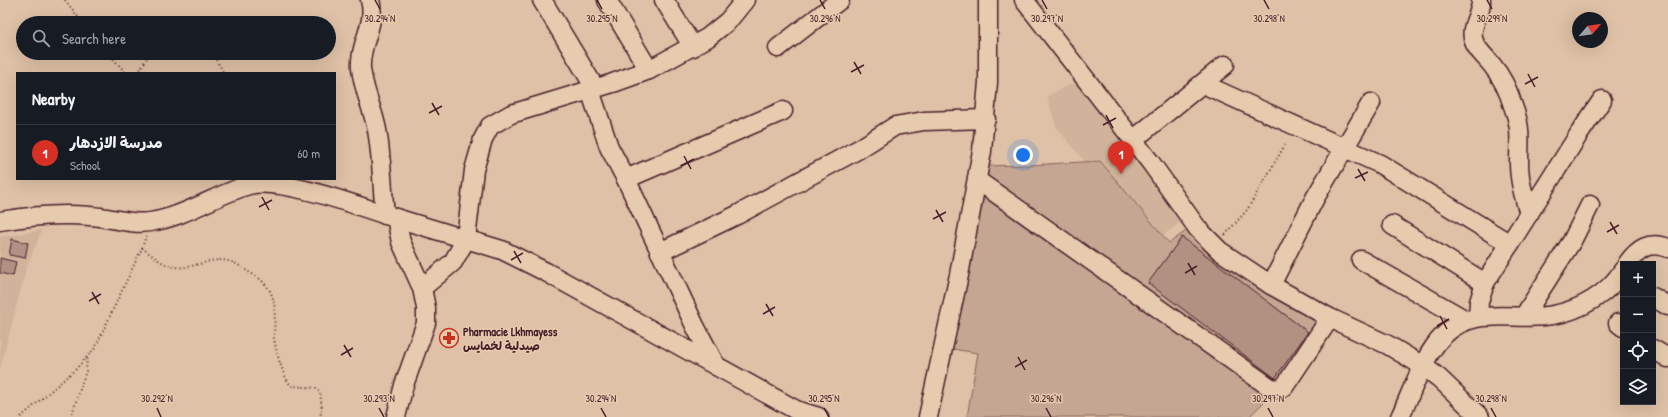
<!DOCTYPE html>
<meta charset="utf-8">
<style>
body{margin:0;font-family:"Patrick Hand","Playpen Sans Arabic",sans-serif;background:#20242c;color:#f1f3f6}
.controls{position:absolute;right:12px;bottom:12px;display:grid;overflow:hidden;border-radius:0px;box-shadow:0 4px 16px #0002}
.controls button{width:36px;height:36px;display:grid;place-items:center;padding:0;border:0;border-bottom:1px solid #363941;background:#171b24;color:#f1f3f6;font:20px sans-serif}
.compass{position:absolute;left:1572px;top:12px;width:36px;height:36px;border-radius:50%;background:#171b24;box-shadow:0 4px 16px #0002;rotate:61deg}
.you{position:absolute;left:1023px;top:155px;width:14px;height:14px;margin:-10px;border:3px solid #fff;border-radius:50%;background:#1a73e8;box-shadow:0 0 0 6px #1a73e833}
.badge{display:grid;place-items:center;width:26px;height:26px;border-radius:50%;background:#d93025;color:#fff;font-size:13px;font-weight:700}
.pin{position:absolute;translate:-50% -33px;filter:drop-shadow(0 1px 2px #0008)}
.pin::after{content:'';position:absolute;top:21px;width:14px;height:12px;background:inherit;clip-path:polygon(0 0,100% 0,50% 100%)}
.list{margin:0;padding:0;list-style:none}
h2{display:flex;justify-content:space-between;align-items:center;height:52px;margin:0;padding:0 16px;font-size:17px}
h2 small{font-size:13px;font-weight:400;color:#9ea1a6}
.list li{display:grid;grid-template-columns:26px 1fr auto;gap:12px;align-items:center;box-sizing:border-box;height:56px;padding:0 16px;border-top:1px solid #363941}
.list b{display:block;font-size:15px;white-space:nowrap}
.list p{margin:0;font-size:13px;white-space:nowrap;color:#9ea1a6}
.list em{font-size:13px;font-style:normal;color:#9ea1a6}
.icon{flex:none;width:22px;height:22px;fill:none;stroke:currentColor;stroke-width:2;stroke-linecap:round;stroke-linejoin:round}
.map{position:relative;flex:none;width:1668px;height:417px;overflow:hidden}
.search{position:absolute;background:#171b24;box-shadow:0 4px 16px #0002;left:16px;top:16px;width:320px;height:44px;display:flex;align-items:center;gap:10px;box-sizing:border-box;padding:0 14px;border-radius:22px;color:#9ea1a6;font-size:15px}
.panel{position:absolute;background:#171b24;box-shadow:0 4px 16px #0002;left:16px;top:72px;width:320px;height:108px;border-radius:0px}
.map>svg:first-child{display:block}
.built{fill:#d1b39b}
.green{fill:#c5a692;stroke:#88625e}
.building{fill:#b29182;stroke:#4a1f2b}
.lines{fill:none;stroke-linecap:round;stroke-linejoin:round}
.minor-casing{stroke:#4a1f2b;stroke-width:21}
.path{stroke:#4a1f2b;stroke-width:2;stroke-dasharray:1 3;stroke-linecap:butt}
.minor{stroke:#e7cbae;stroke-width:18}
.ticks{fill:none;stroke:#4a1f2b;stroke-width:1.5}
.labels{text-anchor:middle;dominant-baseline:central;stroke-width:3;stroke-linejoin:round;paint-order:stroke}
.poi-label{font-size:12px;font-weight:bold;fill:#4a1f2b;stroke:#e7cbae;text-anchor:start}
.ticks-label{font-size:10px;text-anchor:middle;fill:#4a1f2b;stroke:#e7cbae;stroke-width:3;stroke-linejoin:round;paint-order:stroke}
</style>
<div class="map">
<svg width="1668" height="417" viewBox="0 0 1668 417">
<rect width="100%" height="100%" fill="#dec1a6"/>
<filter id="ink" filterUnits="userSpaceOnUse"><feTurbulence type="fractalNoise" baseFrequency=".025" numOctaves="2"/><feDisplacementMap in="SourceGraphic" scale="8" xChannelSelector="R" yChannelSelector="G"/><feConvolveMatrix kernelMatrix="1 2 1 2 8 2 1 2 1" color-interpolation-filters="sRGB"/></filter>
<g filter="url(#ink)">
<g class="built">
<path d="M1075,82L1183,221L1152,243L1056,127L1047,96Z"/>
<path d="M42,230L26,269L0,369V237Z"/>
</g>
<path class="green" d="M1100,161L1169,243L1189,229L1332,321L1274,392L1249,417H967L978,353L946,348L981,166L1030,165Z"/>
<g class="building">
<path d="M1182,237L1308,332L1275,378L1148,283Z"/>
<path d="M12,239L28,243L25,258L9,255Z"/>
<path d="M0,258L16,262L13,276L0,273Z"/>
</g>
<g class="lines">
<g class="minor-casing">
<g id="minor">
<path d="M370,0C377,24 359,44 361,68C363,89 373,109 377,130C382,158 382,186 385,215"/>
<path d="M542,0L595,88"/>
<path d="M607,0L649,70"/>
<path d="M664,0L693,47"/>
<path d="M1024,0L1151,163L1198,229L1220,251L1271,285L1330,318L1388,345L1423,366L1439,378L1480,417"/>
<path d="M1481,0C1482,13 1470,25 1473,38C1475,49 1486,57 1492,65C1501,76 1509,92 1513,106C1522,129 1519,140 1519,163C1519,180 1524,197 1529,214"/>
<path d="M778,48L840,0"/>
<path d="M1203,84L1380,164L1510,244"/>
<path d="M590,90L609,147L626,179L695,326L716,366"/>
<path d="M1133,140L1225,65"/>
<path d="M626,179L783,111"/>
<path d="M977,180L1271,388L1280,389L1284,387L1330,318"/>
<path d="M396,218L502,250L546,272L796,410L819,417"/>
<path d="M0,221C30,216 59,213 90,216C110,217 131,225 150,222C185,217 217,194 249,185C280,176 363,208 396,218L401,242L422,288L426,308V323L404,385L396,417"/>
<path d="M1392,225L1485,283"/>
<path d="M660,252L737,215L859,149L895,126L924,121L986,119"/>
<path d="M1361,260L1466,320"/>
<path d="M1627,264C1638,248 1649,241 1668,248"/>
<path d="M1271,285L1315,198L1371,103"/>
<path d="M422,288L453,262L466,239L474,170L483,139L490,126L511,114L613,83L649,70L707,38L728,21L745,0"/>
<path d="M1653,297L1668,306"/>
<path d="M1524,316L1572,241L1590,205"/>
<path d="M1478,317L1479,302L1485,283L1579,134L1602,100"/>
<path d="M1618,323L1623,327"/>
<path d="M1653,349L1668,358"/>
<path d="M928,417L959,275L982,151L988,82V0"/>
<path d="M1400,417C1412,392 1423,356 1443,336C1474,304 1515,322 1553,315C1581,310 1608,294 1623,270"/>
</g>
</g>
<g class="path">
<path d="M65,0L83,23"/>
<path d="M176,23L182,20L191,23"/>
<path d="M108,53L126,73"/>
<path d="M212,53L224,73"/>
<path d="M138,73L150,53"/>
<path d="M1225,235L1247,210L1285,145"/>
<path d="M142,248C151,254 160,263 171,266C190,272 209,256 228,261C235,262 241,267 247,271C252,274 260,278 264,283C279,298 274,319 274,338C275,348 284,381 292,386L316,388L320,392L322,409L320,417"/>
<path d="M21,417L76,369L95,348L142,248L146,236"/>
<path d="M71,417L86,371L87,358"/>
</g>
<use href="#minor" class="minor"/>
</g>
</g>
<path class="ticks" d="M375,0L380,9M597,0L602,9M820,0L825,9M1042,0L1047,9M1264,0L1269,9M1487,0L1492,9M854,62L861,74M851,72L864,65M1528,74L1535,87M1525,84L1538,77M432,103L439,115M429,113L442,106M1106,115L1113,128M1103,125L1116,118M684,156L691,169M681,166L694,159M1358,169L1365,181M1355,178L1368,172M262,197L269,210M259,207L272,200M936,210L943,222M933,219L946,212M1610,222L1617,234M1607,232L1619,225M514,251L521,263M511,260L523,253M1188,263L1195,275M1185,273L1197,266M92,292L99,304M89,301L101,294M766,304L773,316M763,314L775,307M1440,316L1447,329M1437,326L1449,319M344,345L351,357M341,355L353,348M1018,357L1025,370M1015,367L1027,360M157,408L161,417M379,408L384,417M601,408L606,417M824,408L829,417M1046,408L1051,417M1268,408L1273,417M1491,408L1496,417"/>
<defs>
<g id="pharmacy-ring" transform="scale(1)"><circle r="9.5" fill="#e7cbae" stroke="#c8321e" stroke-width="1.5"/><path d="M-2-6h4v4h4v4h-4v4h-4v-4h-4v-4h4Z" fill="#c8321e"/></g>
</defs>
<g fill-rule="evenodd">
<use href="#pharmacy-ring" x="449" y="338"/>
</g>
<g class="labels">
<g class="poi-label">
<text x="463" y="331">Pharmacie Lkhmayess<tspan x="463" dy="14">صيدلية لخمايس</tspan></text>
</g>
</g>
<g class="ticks-label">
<text x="380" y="22">30.294°N</text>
<text x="602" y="22">30.295°N</text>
<text x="825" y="22">30.296°N</text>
<text x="1047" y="22">30.297°N</text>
<text x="1269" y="22">30.298°N</text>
<text x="1492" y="22">30.299°N</text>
<text x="157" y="402">30.292°N</text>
<text x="379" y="402">30.293°N</text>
<text x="601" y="402">30.294°N</text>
<text x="824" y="402">30.295°N</text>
<text x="1046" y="402">30.296°N</text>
<text x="1268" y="402">30.297°N</text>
<text x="1491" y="402">30.298°N</text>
</g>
</svg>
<div class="controls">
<button>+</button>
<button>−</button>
<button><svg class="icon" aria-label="locate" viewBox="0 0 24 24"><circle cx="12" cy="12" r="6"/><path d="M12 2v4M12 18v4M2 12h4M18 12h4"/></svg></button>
<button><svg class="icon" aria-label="layers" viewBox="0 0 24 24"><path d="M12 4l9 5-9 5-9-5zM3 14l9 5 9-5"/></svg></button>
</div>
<svg class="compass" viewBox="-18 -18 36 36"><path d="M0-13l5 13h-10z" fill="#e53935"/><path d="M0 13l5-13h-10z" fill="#9ea1a6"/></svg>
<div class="you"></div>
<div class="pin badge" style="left:1121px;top:174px">1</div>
<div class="search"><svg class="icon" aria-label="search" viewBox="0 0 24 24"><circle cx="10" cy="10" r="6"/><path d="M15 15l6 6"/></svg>Search here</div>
<section class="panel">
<h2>Nearby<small></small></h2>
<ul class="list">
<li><span class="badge">1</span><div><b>مدرسة الازدهار</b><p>School</p></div><em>60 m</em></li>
</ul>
</section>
</div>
